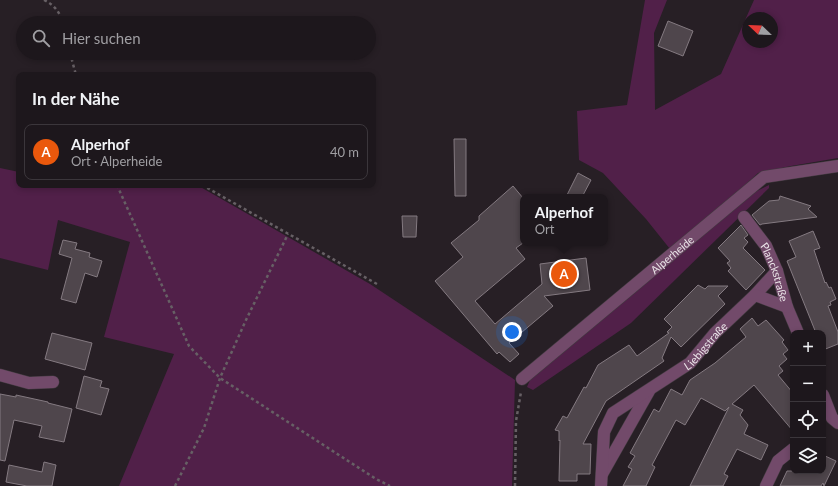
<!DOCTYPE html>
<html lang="de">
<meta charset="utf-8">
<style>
body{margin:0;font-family:Lato,sans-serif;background:#252025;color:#f1f3f6}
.controls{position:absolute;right:12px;bottom:12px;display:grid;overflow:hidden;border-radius:8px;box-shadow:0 2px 6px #0003}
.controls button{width:36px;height:36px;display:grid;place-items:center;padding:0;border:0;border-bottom:1px solid #3b363b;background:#1d171c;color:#f1f3f6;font:20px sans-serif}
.compass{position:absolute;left:742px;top:12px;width:36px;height:36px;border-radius:50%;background:#1d171c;box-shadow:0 2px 6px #0003;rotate:293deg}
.you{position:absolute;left:512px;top:332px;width:14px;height:14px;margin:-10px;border:3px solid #fff;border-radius:50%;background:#1a73e8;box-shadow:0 0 0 6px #1a73e833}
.badge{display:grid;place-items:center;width:26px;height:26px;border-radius:50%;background:#ea580c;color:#fff;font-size:13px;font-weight:700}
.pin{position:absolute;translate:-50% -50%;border:2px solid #fff;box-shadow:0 1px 4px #0006}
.popup{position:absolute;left:520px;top:194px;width:88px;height:52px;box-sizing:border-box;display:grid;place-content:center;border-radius:8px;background:#1d171c;filter:drop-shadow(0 1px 3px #0005);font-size:13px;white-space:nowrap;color:#a09fa3}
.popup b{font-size:15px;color:#f1f3f6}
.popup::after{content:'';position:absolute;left:50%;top:100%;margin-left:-8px;border:8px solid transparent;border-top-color:#1d171c}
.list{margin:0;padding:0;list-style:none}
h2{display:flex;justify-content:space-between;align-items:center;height:52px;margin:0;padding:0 16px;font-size:17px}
h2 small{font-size:13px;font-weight:400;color:#a09fa3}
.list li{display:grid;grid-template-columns:26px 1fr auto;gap:12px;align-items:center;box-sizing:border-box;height:56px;margin:0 8px 8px;padding:0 8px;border:1px solid #3b363b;border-radius:8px}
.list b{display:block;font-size:15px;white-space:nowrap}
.list p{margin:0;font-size:13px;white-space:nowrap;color:#a09fa3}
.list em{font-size:13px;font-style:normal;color:#a09fa3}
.icon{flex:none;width:22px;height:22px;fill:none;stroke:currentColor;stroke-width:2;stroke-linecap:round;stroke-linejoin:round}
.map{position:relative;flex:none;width:838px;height:486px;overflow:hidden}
.search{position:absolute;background:#1d171c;box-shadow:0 2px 6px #0003;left:16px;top:16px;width:360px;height:44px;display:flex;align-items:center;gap:10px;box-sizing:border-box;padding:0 14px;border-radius:22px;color:#a09fa3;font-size:15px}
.panel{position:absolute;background:#1d171c;box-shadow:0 2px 6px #0003;left:16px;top:72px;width:360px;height:116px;border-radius:8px}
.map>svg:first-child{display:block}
.green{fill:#512049;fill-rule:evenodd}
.building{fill:#4f464c;stroke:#847a81}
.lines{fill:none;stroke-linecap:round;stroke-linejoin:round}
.street-casing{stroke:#423b40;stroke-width:13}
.path{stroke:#676065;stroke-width:2.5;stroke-dasharray:3 3;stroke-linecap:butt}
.street{stroke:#724a6a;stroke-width:12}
.labels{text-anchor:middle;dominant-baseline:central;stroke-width:3;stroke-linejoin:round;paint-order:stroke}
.street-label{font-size:11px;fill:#eae4e8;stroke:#271f25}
</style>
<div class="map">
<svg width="838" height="486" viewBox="0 0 838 486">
<rect width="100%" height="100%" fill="#271f25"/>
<g class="green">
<path d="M645,0H667L654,33L655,110L721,74L754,0H838V158L791,166L758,173L723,206L670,249L646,219L603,173L579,160L577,111L627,105ZM748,18H772V42H748Z"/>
<path d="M0,168L19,172V185H197L370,284L515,380L512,486H119L174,354L104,337L130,242L58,220L48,270L0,258Z"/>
<path d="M769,185V188L631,323L533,390L527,387L530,380L753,193Z"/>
</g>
<g class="building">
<path d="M668,21L693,31L683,56L658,46Z"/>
<path d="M454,139H466V196H455Z"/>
<path d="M578,173L591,180L582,197H566Z"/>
<path d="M513,186L523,198V243L516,248L525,259L475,301L495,324L542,284L540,264L586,258L590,290L544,296L553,306L509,343L519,354L510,362L499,352L497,354L435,281L463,257L451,243L479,220V216Z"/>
<path d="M780,196L811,206L808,209L817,217L762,224L760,225L752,215L769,201L779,200Z"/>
<path d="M402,216H417L416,237H403Z"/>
<path d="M741,225L748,235L744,238L748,242L743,248L765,270L746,290L728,271L731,268L727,263L730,261L718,248Z"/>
<path d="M813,231L820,248L814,250L825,283L826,282L829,288L831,287L836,299L830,302L831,305L828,306L838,332V344L823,350V333H816L787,261L796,257L789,241Z"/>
<path d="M63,240L77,243L75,249L90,253L89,257L102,261L97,277L85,273L76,303L61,299L72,258L59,254Z"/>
<path d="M698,285L705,289L708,286H728L718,296L725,304L681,347L671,337L662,358L664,361L606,401L583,444H591L590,474H577V481H559L560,440L559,441V431L555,430L563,416L567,418L584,387L586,388L598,365L629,345L637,356L669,333L667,332L672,327L664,319Z"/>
<path d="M752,318L758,326L766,320L784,340L782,342L788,350L783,354L787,359L779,366L783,371L778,375L793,393V431L754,385L732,404L743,410L740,415L748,425L744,434L768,445L761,460L737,449L724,474L728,476L723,486H690L729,407L725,411L701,398L685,425L676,420L652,465L655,467L646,486H623L632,469L628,467L635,456L630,453L654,409L659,412L671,389L682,395L690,380L715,363L746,337L740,329Z"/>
<path d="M52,333L92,343L85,370L45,359Z"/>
<path d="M84,376L102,381L100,387L109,389L101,415L76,408Z"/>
<path d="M0,394L16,397V395L48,402V403L72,409L64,442L39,437L42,426L14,420L5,461L0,460Z"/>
<path d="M823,455L836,461L824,486L823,483L821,486H780L787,471H823Z"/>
<path d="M44,462L56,465L52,486H27L6,482L9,465L42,472Z"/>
</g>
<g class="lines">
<g class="street-casing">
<g id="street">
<path id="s1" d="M744,217L766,246L777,271L787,307L798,333"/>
<path d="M755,295L777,271"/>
<path d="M0,375L29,383L53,382"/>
<path id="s2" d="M522,379L764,177L838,166"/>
<path d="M823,395L832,418L838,423"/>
<path d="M602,474L649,391"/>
<path id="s3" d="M601,486L604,432L613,413L690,363L715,333L755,295L787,307"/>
<path d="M766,486L778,461L793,449"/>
</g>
</g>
<g class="path">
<path d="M44,0C54,5 60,12 63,23"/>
<path d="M70,53L76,75"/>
<path d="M117,185L189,346L220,378L376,479L390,486"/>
<path d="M202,185L377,284"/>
<path d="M175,486L204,428L220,378L246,320L288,234"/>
<path d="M515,486L516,421L521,392"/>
</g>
<use href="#street" class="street"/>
</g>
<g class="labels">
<g class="street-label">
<text stroke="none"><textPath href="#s2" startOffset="195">Alperheide</textPath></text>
<text stroke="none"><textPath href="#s1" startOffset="64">Planckstraße</textPath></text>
<text stroke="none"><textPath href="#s3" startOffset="190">Liebigstraße</textPath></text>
</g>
</g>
</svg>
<div class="controls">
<button>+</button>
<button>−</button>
<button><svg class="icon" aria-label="locate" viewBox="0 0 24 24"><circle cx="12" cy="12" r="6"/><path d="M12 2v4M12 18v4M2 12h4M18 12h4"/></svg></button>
<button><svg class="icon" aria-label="layers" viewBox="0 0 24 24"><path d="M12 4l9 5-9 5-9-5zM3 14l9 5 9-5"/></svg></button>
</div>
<svg class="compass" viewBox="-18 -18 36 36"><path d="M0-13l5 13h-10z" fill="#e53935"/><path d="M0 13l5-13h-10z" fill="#a09fa3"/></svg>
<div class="you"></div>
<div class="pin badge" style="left:564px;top:274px">A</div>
<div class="popup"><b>Alperhof</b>Ort</div>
<div class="search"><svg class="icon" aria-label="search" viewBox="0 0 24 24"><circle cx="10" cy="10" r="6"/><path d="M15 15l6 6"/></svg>Hier suchen</div>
<section class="panel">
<h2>In der Nähe<small></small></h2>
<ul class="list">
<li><span class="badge">A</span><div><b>Alperhof</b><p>Ort · Alperheide</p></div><em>40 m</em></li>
</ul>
</section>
</div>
